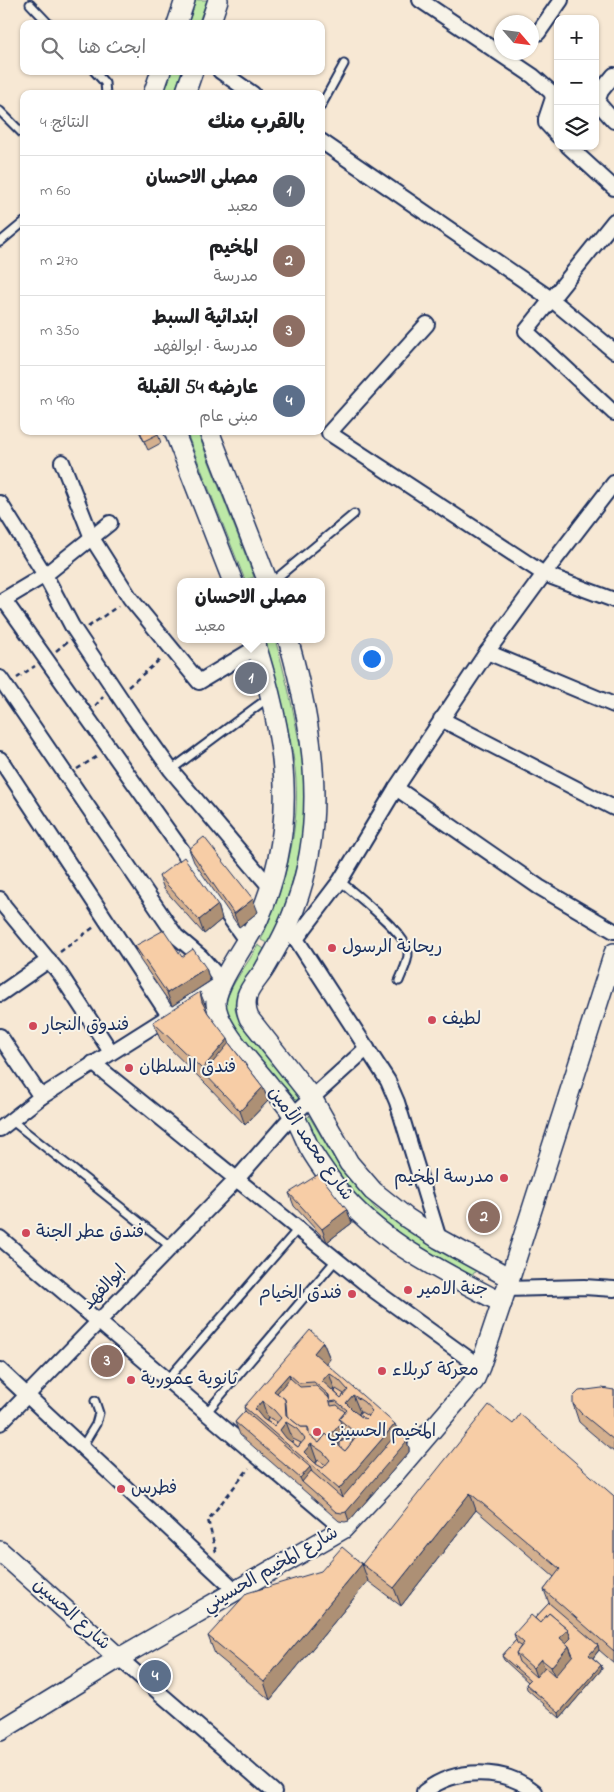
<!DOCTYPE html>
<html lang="ar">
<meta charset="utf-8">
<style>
body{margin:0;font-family:"Indie Flower","Playpen Sans Arabic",sans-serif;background:#f6f6f6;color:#202124;direction:rtl}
.controls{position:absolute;right:15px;top:15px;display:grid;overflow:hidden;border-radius:10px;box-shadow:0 1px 4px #0004}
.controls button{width:45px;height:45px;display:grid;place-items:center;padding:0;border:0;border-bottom:1px solid #e0e0e0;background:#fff;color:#202124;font:25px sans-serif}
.compass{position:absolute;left:494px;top:15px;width:45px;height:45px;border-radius:50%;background:#fff;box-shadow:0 1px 4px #0004;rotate:118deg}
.you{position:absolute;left:371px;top:658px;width:18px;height:18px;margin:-12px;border:4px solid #fff;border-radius:50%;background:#1a73e8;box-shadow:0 0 0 8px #1a73e833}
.badge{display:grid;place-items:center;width:32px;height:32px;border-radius:50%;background:#d1495b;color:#fff;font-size:16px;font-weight:700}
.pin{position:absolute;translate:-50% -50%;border:2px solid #fff;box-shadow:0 1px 5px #0006}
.popup{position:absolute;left:177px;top:578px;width:148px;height:65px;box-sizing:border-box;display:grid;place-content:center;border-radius:10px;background:#fff;filter:drop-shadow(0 1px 4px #0005);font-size:16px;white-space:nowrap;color:#757577}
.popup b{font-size:19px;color:#202124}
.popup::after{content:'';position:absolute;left:50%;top:100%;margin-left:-10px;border:10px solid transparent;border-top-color:#fff}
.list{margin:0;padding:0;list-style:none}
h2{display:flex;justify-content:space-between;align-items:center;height:65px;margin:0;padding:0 20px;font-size:21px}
h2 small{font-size:16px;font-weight:400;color:#757577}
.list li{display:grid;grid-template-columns:32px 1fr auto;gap:15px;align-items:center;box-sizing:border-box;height:70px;padding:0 20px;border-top:1px solid #e0e0e0}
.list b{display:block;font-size:19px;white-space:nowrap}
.list p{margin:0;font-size:16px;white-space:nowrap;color:#757577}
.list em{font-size:16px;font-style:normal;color:#757577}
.icon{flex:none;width:28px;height:28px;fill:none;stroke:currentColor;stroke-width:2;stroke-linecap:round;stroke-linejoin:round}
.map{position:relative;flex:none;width:614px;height:1792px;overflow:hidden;direction:ltr}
.search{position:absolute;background:#fff;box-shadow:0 1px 4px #0004;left:20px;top:20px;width:305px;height:55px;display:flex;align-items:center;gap:12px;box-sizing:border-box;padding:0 18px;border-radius:10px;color:#757577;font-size:19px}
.panel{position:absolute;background:#fff;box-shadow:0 1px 4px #0004;left:20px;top:90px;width:305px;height:345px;border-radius:10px;direction:rtl}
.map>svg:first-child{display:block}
.green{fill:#bde9a7;stroke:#6c8c82}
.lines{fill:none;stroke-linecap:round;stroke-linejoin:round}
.lane-casing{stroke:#1b2f5e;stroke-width:11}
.street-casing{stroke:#1b2f5e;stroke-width:18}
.secondary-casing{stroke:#1b2f5e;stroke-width:22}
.path{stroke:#1b2f5e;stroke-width:2.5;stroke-dasharray:5 4;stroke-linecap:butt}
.lane{stroke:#f7f3e8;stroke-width:7}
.street{stroke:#f7f3e8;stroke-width:14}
.secondary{stroke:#f7f3e8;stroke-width:19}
.wall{fill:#d4b08f;stroke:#1b2f5e;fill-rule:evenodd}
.shaded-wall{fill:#ad9074;stroke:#1b2f5e}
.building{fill:#f7cda6;stroke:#1b2f5e;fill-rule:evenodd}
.poi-dot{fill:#d1495b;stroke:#f7f3e8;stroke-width:2}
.labels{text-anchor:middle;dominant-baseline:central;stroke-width:4;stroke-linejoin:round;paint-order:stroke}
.poi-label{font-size:18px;fill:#1b2f5e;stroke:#f7f3e8;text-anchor:start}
.street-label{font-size:18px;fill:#1b2f5e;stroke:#f7f3e8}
</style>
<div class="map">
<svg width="614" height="1792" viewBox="0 0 614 1792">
<rect width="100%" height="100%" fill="#f7e8d4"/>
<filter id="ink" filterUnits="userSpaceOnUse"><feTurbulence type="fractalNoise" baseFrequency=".02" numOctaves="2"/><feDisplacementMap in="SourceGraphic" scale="10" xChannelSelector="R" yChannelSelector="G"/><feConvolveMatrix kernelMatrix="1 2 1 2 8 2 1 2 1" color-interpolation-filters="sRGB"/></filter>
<g filter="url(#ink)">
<g class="green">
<path d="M196,0H207L198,24H188Z"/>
<path d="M171,71H182L174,94H163Z"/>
<path d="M186,431H197L254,577L245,580Z"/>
<path d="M263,639H275C284,671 292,703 298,736C302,753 305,771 306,789C306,842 291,896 269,944L261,940C284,888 302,827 295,769C290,725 275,682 263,639Z"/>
<path d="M258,945L266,950L236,999C233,1010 237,1016 242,1026L301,1100L295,1105C282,1088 222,1020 226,1003C230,984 249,963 258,945Z"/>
<path d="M309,1116L340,1168L376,1209L434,1248L476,1270L472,1276L394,1231L345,1188L303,1121Z"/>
</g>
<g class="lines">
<g class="lane-casing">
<g id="lane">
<path d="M30,4L49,24"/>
<path d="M94,71L105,83L106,94"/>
<path d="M321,106L344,64"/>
<path d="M0,111L24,135"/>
<path d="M0,242L24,222"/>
<path d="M272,582L354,514"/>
<path d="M171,770L268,698"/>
<path d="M340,881C355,894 407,934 408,952C409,961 402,973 399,981"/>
<path d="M11,1120L171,1247"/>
<path d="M167,1380L298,1229"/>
<path d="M206,1413L336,1260"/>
<path d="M82,1447L96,1424L99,1413L95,1401"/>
</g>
</g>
<g class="street-casing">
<g id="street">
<path d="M420,0L533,76L551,92L553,98L546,119V123L558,136"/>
<path d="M538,33L561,0"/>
<path d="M220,71L253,94"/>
<path d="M614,75L601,91L597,102L614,121"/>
<path d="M321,141L551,299L614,351"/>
<path d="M568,146L614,188"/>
<path d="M614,221L526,331L614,413"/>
<path d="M427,324L329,433L544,574L614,600"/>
<path d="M62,462L92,538L130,598L199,682L257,647"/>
<path d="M0,503L45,575L72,626L131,714L171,770L270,887"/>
<path d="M4,600L247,942"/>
<path d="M0,602L45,575L110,523"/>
<path d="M487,652L614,705"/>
<path d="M0,678L176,936L201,957L223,982L41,1097L0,1129"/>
<path d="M441,719L614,808"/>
<path d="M0,759L170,1017"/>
<path d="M396,788L539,887L614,931"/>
<path d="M0,899L4,906L60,974L111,1052"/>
<path d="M287,927L296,939L340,881L396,788L487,652L544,574L614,483"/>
<path d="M296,939L388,1081L397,1102L439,1239"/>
<path d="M0,994L49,960"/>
<path d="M0,1036L41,1097"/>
<path d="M93,1063L375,1291L480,1367"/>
<path d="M0,1238L343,1529"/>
<path d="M506,1289L584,1287L614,1289"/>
<path d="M0,1370L236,1591"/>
<path d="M0,1423L237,1179L293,1115L367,1048"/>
<path d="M119,1658L274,1792"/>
<path d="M424,1792C455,1767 504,1767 535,1792"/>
</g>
</g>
<g class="secondary-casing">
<g id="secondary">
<path d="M177,24L185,0"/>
<path d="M210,24L218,0"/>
<path d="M153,94L161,71"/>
<path d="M185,94L193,71"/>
<path d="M174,431L233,582"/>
<path d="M209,431L268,582"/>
<path d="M254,639C285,735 301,824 258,920C248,941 217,982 216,1002C215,1026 255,1067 270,1086C278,1095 287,1105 293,1115C300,1125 304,1137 309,1147C318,1163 329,1177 339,1191C381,1243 444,1272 502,1303"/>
<path d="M288,639C313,726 328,819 295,907C288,928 277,948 265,968C260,977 250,986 247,996C245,1004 246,1011 249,1018L312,1098L349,1163L373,1191L407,1218L439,1239L510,1278"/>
<path d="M0,1551L119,1658"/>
<path d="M0,1731L119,1658L343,1529L390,1479L474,1381L480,1367L510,1278L614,953"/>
</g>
</g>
<g class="path">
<path d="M88,627L118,606"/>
<path d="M56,651L67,642"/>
<path d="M17,678L35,666"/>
<path d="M128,687L162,658"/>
<path d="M95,706L103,697"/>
<path d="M77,769L98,756"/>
<path d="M60,952L94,927"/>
<path d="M216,1552L208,1520L249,1468"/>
</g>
<use href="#lane" class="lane"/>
<use href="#street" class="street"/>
<use href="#secondary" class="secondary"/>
</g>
<g class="wall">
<path d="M139,431H157L161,443L148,450Z"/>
<path d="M189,849L258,912L239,927L194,862Z"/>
<path d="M159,876L218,905L222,919L204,934L164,889Z"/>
<path d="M135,946L206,968L210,981L172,1006L140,960Z"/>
<path d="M208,1013L229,1043L263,1087L268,1101L245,1125L209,1087L160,1039L153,1022Z"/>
<path d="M289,1193L347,1210L352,1223L327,1242L294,1206Z"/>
<path d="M323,1342L330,1359L326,1364L406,1439L409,1448V1452L349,1521L345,1522L339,1521L240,1435L235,1422L245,1411L244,1407ZM346,1436L350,1440L341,1442Z"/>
<path d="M614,1390V1452L588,1430L579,1422L573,1404Z"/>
<path d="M513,1424L614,1496V1663L599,1650L593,1658L601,1665L602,1669L560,1718L527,1689L526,1684L528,1682L504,1660L502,1656L516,1640L514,1634L535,1618L549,1603L544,1590L554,1577L476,1510L401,1606L368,1581L270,1700L215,1654L208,1636L362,1564Z"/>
</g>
<g class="shaded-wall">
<path d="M253,899L258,912L239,927L234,914Z"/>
<path d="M218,905L222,919L204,934L199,920Z"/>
<path d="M206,968L210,981L172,1006L167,993Z"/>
<path d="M200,992L207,1009L209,1019L202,1002Z"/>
<path d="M228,1039L234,1056L204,1073L202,1069Z"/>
<path d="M263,1087L268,1101L245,1125L240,1111Z"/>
<path d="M347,1210L352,1223L327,1242L322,1229Z"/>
<path d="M323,1342L330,1359L320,1371L314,1353Z"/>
<path d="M329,1373L335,1391L329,1397L322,1381Z"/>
<path d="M289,1374L295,1392L291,1417L286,1415L274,1391Z"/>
<path d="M353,1395L360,1412L353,1420L346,1403Z"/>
<path d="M262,1401L268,1419L264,1424L255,1409Z"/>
<path d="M286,1422L293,1440L288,1445L280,1430Z"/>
<path d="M341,1423L346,1436L327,1457L320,1447Z"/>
<path d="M395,1424L402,1441L345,1507L339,1489Z"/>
<path d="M406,1439L409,1448V1452L349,1521L346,1512Z"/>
<path d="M311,1444L317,1461L313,1466L304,1452Z"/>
<path d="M310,1467L315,1480L302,1482L300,1478Z"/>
<path d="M470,1493L476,1510L401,1606L394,1588Z"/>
<path d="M362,1564L368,1581L270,1700L264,1682Z"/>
<path d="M568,1629L572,1642L566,1650L560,1638Z"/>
<path d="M598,1645L599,1650L591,1660L589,1655Z"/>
<path d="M569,1646L574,1660L556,1681L551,1667Z"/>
<path d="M541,1659L546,1672L538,1682L533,1668Z"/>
<path d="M601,1665L602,1669L560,1718L559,1713Z"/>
</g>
<g class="building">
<path d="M140,431H157L158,434L144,441Z"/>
<path d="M204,837L253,899L234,914L189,849Z"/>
<path d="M184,857L218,905L199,920L159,876Z"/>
<path d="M164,930L182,957L193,949L206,968L167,993L135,946Z"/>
<path d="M200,992L202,1002L208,1013L228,1039L202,1069L153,1022Z"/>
<path d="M229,1043L263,1087L240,1111L204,1073Z"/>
<path d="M319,1174L347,1210L322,1229L289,1193Z"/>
<path d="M310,1330L323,1342L314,1353L395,1424L339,1489L244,1407ZM329,1373L339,1380L348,1390L341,1398L322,1381ZM289,1374L299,1383L314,1382L329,1395L330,1402L336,1401L347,1410L339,1419L358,1435L345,1451L326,1434L319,1443L308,1433V1427H301L286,1415L285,1399L274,1391ZM353,1395L364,1402L372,1411L365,1419L355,1412L346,1403ZM262,1401L274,1410L281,1418L274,1426L263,1419L255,1409ZM286,1422L297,1429L305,1439L298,1447L286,1438L280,1430ZM311,1444L323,1452L330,1460L323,1468L314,1462L304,1452Z"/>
<path d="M290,1378L300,1387L316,1386L329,1398L331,1406L337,1405L345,1412L339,1419L341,1423L329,1437L326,1434L319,1443L309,1435V1431L308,1427H301L287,1416L286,1404L285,1399L277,1393Z"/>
<path d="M602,1388L614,1390V1440L581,1413L573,1404V1397L579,1391Z"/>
<path d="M336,1389L344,1394L341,1398L335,1392Z"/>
<path d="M489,1405L513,1424L520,1414L614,1496V1651L544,1590L560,1569L470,1493L394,1588L362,1564L264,1682L208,1636L247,1593L321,1571L342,1547L362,1564Z"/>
<path d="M245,1411L310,1467L300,1478L235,1422Z"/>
<path d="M361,1412L368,1416L365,1419L359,1415Z"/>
<path d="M268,1417L277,1422L274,1426L267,1421Z"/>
<path d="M398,1432L406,1439V1442L346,1512L342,1513L336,1512L302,1482L311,1471L342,1498Z"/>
<path d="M293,1439L301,1443L298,1447L292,1442Z"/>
<path d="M347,1439L353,1441L345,1451L340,1447V1442Z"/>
<path d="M318,1460L326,1465L323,1468L316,1464Z"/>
<path d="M549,1603L598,1645L589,1655L601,1665L559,1713L526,1684L530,1680L502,1656L516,1640L517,1643L521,1646L516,1653L519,1662L536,1677L545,1667L555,1676L573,1655L569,1646L566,1643L571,1638L568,1629L549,1613L540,1623L535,1618Z"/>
<path d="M549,1613L568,1629L560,1638L569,1646L551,1667L541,1659L533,1668L516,1653L524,1643L514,1634L531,1615L540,1623Z"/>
</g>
</g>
<g class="poi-dot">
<circle cx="332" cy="948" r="5"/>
<circle cx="432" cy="1020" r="5"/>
<circle cx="33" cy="1026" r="5"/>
<circle cx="129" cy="1068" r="5"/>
<circle cx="504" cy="1178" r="5"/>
<circle cx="26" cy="1233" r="5"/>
<circle cx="408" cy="1290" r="5"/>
<circle cx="352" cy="1294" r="5"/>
<circle cx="382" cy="1371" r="5"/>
<circle cx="131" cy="1380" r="5"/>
<circle cx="317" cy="1432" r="5"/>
<circle cx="121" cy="1489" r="5"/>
</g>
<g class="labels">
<g class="poi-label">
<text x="342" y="948">ريحانة الرسول</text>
<text x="442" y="1020">لطيف</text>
<text x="43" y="1026">فندوق النجار</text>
<text x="139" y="1068">فندق السلطان</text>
<text x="494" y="1178" text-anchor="end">مدرسة المخيم</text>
<text x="36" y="1233">فندق عطر الجنة</text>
<text x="418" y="1290">جنة الامير</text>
<text x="342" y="1294" text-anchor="end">فندق الخيام</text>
<text x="392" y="1371">معركة كربلاء</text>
<text x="141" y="1380">ثانوية عمورية</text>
<text x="327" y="1432">المخيم الحسيني</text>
<text x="131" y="1489">فطرس</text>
</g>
<g class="street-label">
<text transform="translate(310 1144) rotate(55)">شارع محمد الأمين</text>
<text transform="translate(105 1288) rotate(-46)">ابوالفهد</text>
<text transform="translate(271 1570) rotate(-30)">شارع المخيم الحسيني</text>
<text transform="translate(71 1615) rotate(42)">شارع الحسين</text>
</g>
</g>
</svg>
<div class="controls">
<button>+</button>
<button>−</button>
<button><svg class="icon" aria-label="layers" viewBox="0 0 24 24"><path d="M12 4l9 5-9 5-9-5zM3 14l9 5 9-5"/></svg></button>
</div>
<svg class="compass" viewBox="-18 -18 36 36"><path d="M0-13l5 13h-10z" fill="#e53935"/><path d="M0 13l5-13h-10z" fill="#757577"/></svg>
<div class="you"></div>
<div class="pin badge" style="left:251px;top:678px;background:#6b7280">1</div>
<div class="popup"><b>مصلى الاحسان</b>معبد</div>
<div class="pin badge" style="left:484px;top:1217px;background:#8d6e63">2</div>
<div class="pin badge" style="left:107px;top:1361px;background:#8d6e63">3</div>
<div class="pin badge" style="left:155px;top:1676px;background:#5c6f8a">4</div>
<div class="search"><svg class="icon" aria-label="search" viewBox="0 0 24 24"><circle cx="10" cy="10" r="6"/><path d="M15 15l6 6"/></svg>ابحث هنا</div>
<section class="panel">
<h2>بالقرب منك<small>النتائج: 4</small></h2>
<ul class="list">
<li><span class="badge" style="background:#6b7280">1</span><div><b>مصلى الاحسان</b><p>معبد</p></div><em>60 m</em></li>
<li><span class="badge" style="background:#8d6e63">2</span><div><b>المخيم</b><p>مدرسة</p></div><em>270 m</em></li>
<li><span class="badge" style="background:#8d6e63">3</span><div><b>ابتدائية السبط</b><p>مدرسة · ابوالفهد</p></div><em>350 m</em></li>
<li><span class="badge" style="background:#5c6f8a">4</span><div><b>عارضه 54 القبلة</b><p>مبنى عام</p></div><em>490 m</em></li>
</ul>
</section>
</div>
